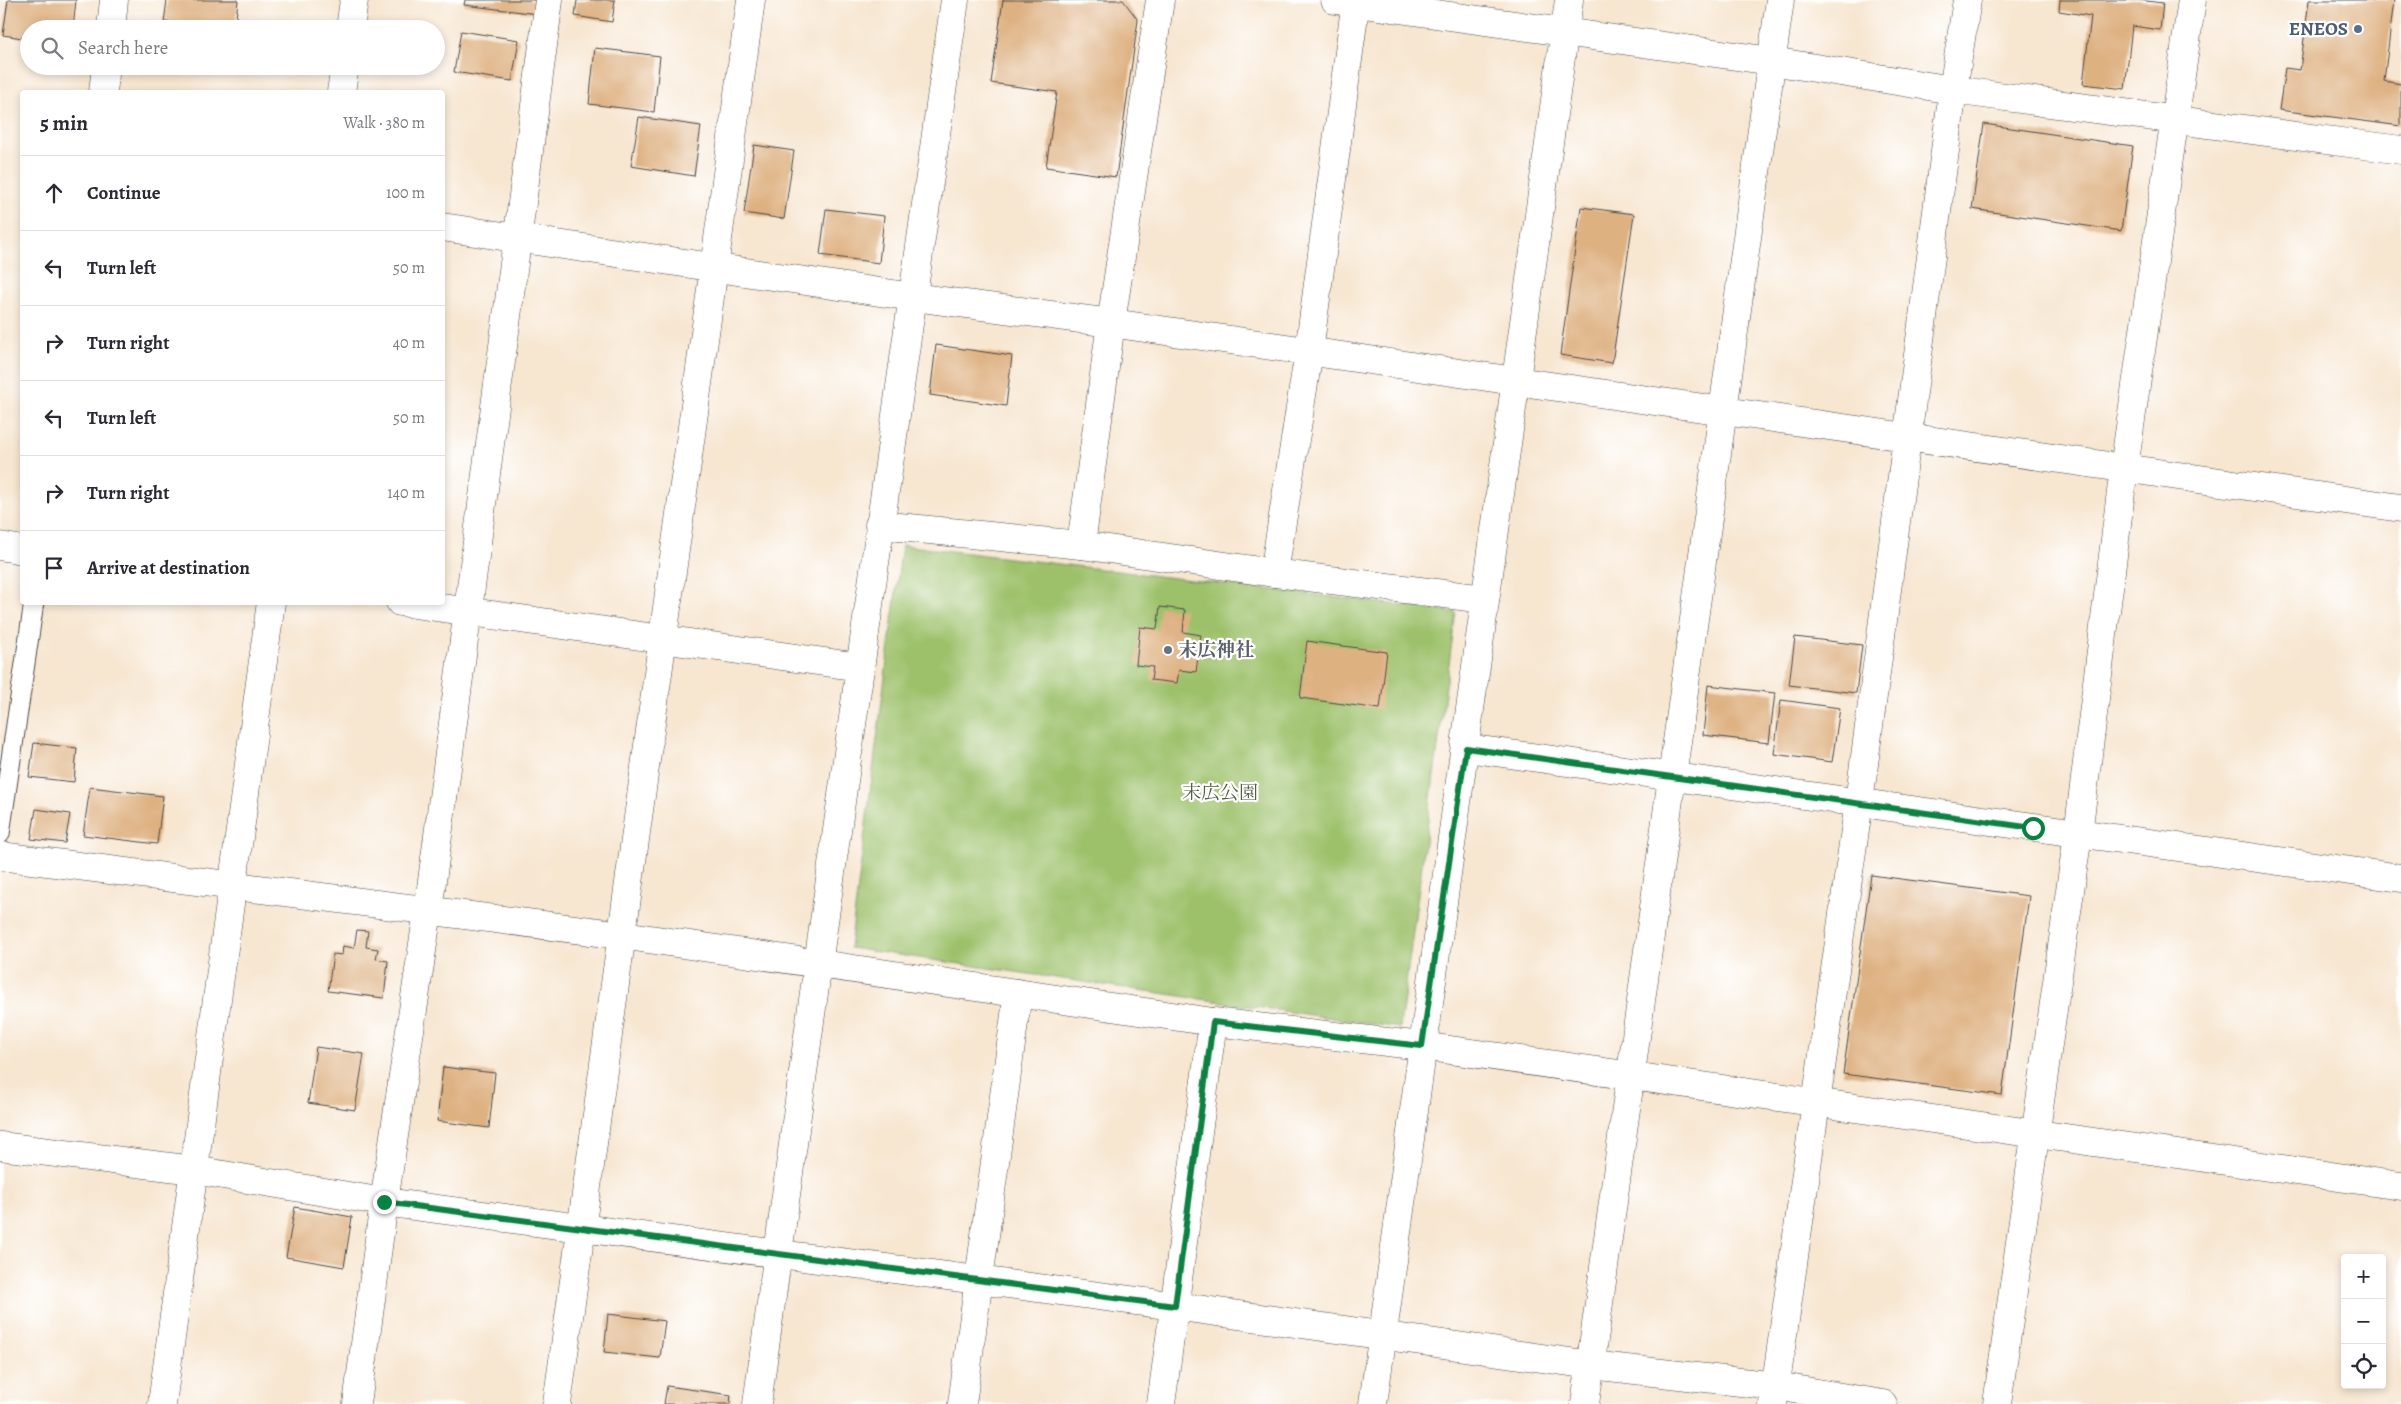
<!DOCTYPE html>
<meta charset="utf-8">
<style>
body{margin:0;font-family:Alegreya,"Noto Serif JP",serif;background:#f7f7f7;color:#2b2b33}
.controls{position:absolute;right:15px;bottom:15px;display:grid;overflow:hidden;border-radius:5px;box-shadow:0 2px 8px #0003}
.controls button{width:45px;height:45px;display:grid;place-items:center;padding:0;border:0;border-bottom:1px solid #e1e1e2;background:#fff;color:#2b2b33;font:25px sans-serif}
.stop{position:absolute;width:15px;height:15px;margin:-11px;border:4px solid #0b8043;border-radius:50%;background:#fff}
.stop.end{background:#0b8043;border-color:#fff;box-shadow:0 1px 5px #0008}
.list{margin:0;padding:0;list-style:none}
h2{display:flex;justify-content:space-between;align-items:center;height:65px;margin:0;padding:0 20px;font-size:21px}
h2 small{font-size:16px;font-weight:400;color:#7c7c81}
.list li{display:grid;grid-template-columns:32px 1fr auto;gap:15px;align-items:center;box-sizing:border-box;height:75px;padding:0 20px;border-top:1px solid #e1e1e2}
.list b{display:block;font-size:19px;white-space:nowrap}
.list em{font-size:16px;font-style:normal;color:#7c7c81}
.icon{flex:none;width:28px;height:28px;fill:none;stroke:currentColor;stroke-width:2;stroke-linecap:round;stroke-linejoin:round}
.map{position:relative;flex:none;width:2401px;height:1404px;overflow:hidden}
.search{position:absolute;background:#fff;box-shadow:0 2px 8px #0003;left:20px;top:20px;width:425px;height:55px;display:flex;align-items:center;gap:12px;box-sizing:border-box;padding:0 18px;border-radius:28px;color:#7c7c81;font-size:19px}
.panel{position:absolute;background:#fff;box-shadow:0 2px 8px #0003;left:20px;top:90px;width:425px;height:515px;border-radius:5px}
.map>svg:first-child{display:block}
.green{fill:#9dc16b;stroke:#64764b}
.building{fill:#deb181}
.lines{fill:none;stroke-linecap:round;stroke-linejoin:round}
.lane-casing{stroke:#4a4744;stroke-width:21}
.street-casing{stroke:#4a4744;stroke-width:29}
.secondary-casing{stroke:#4a4744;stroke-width:29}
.lane{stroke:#fff;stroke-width:19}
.street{stroke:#fff;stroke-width:28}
.secondary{stroke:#fff;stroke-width:28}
.route{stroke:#0b8043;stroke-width:6}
.service-dot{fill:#5c6f8a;stroke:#fff;stroke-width:2}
.worship-dot{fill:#6b7280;stroke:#fff;stroke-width:2}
.labels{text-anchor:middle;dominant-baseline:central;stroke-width:4.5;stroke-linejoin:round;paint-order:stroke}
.service-label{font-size:19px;font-weight:bold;fill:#4e5e75;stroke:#fff;text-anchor:end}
.worship-label{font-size:19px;font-weight:bold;fill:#5b616d;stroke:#fff;text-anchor:start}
.park-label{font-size:19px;fill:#536041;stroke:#fff}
</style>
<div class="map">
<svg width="2401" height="1404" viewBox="0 0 2401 1404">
<rect width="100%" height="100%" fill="#fff"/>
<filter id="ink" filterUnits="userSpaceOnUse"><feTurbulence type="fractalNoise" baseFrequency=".02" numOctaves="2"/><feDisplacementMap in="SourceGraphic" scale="10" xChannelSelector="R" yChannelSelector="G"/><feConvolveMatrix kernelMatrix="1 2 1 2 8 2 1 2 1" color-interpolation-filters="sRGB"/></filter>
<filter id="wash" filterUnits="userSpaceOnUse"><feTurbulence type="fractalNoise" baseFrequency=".0096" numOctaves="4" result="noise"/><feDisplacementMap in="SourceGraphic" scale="20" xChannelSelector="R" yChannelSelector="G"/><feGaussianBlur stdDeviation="1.12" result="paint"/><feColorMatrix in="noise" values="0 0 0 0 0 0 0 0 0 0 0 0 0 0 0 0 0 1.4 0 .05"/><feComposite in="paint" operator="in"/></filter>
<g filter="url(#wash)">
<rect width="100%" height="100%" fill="#f7e6d0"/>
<path class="green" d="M902,545L1456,612L1400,1028L850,948Z"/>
<g id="blocks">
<g class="building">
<path d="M8,0H76L73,29H29V39L3,35Z"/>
<path d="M167,0H238L235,29L164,22Z"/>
<path d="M465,0H540L538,14L464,5Z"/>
<path d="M577,0H615L612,22L575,16Z"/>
<path d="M1003,0H1123L1138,20L1116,177L1046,167L1057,92L991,83Z"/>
<path d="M2060,0H2138L2163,3L2160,30L2132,26L2125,89L2083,84L2091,16L2059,11Z"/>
<path d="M2309,0H2394L2384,81L2401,84V126L2279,110L2285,68L2300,70Z"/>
<path d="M461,31L519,40L512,81L454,72Z"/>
<path d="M595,48L660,56L654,112L589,104Z"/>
<path d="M639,117L701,126L694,176L631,166Z"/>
<path d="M1984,124L2133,146L2121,231L1972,209Z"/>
<path d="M754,145L794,151L784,219L744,213Z"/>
<path d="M1581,207L1634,214L1612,363L1560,355Z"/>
<path d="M826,209L884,216L879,263L820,255Z"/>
<path d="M936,345L1012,356L1006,406L930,395Z"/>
<path d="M1160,607L1185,610L1183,632L1201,635L1196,672L1179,670L1177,683L1151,680L1153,667L1136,665L1140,627L1157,629Z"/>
<path d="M1795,637L1862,645L1856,693L1789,685Z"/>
<path d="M1307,641L1387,652L1380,709L1300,698Z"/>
<path d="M1708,685L1775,693L1769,743L1703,735Z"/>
<path d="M1781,700L1840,708L1832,762L1774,754Z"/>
<path d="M34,743L77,748L74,782L29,777Z"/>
<path d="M90,787L163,796L157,844L83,835Z"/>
<path d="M36,809L70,814L65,843L31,839Z"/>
<path d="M1871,875L2029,896L2002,1095L1843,1074Z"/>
<path d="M357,930L368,931L366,947L378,949L376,959L388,961L384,998L328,991L333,954L342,955L343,946L354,948Z"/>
<path d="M316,1047L364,1054L355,1110L308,1103Z"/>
<path d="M443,1067L495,1073L489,1128L437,1121Z"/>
<path d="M295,1207L352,1217L344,1267L286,1257Z"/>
<path d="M608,1314L665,1321L660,1358L604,1352Z"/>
<path d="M667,1386L731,1395L730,1404H664Z"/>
</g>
</g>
</g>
<g filter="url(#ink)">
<use href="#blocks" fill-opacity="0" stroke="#4a4744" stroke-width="1"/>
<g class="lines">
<g class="lane-casing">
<path id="lane" d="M0,834L34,602"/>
</g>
<g class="street-casing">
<g id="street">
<path d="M1335,0L1772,61L1953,90L2401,150"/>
<path d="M111,29L114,0"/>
<path d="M350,29L354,0"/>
<path d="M103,92L106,66"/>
<path d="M341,92L345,66"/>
<path d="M442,227L913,297L1111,323L2401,508"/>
<path d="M879,525L1081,545L1274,573L1485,599"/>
<path d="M1081,545L1111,323L1160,0"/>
<path d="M0,546L22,550"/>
<path d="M1274,573L1309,351L1356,0"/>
<path d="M400,602L860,667"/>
<path d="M0,856L622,935L1213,1022L1422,1046L2401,1186"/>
<path d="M0,1146L194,1170L384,1202L1175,1306L1591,1365L1776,1386L1883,1404"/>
<path d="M162,1404L271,602"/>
<path d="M357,1404L384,1202L428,911L549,0"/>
<path d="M557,1404L751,0"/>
<path d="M757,1404L818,964"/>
<path d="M962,1404L1018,993"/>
<path d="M1161,1404L1213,1022"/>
<path d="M1585,1404L1780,0"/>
<path d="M1773,1404L1859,802L1953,90L1967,0"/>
</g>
</g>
<g class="secondary-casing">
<g id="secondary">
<path d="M1466,748L2401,878"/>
<path d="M818,964L955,0"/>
<path d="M1373,1404L1569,0"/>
<path d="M1997,1404L2078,834L2124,468L2192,0"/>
</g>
</g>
<use href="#lane" class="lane"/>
<use href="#street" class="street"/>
<use href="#secondary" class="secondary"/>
</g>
</g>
<g class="lines" filter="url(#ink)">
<path class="route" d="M384,1202L1175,1306L1213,1022L1422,1046L1466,748L2033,828"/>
</g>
<circle class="service-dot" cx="2358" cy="29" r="5"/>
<circle class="worship-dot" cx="1168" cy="650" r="5"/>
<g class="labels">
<g class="service-label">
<text x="2348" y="29">ENEOS</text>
</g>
<g class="worship-label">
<text x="1178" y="650">末広神社</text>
</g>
<g class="park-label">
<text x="1220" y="793">末広公園</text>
</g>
</g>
</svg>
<div class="controls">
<button>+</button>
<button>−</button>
<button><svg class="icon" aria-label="locate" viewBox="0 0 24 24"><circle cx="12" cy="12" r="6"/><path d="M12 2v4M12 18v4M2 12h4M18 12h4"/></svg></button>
</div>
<div class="stop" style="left:2033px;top:828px"></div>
<div class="stop end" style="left:384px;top:1202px"></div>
<div class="search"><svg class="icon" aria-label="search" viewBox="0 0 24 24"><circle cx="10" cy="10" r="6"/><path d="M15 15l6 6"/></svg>Search here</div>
<section class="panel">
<h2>5 min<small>Walk · 380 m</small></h2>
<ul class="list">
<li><svg class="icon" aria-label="ahead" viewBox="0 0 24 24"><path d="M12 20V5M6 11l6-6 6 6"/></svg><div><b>Continue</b></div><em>100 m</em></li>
<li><svg class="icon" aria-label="left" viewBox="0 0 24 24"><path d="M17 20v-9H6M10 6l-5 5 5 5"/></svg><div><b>Turn left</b></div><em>50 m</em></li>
<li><svg class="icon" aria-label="right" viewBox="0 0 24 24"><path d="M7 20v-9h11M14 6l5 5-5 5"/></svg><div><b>Turn right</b></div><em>40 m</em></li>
<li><svg class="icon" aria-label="left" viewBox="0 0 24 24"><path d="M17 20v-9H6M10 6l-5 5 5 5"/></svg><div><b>Turn left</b></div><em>50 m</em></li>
<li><svg class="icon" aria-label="right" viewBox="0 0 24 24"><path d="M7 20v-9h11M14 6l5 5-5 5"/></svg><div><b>Turn right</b></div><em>140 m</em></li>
<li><svg class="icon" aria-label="arrive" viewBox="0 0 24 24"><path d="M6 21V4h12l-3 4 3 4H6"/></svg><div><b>Arrive at destination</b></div></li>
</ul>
</section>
</div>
